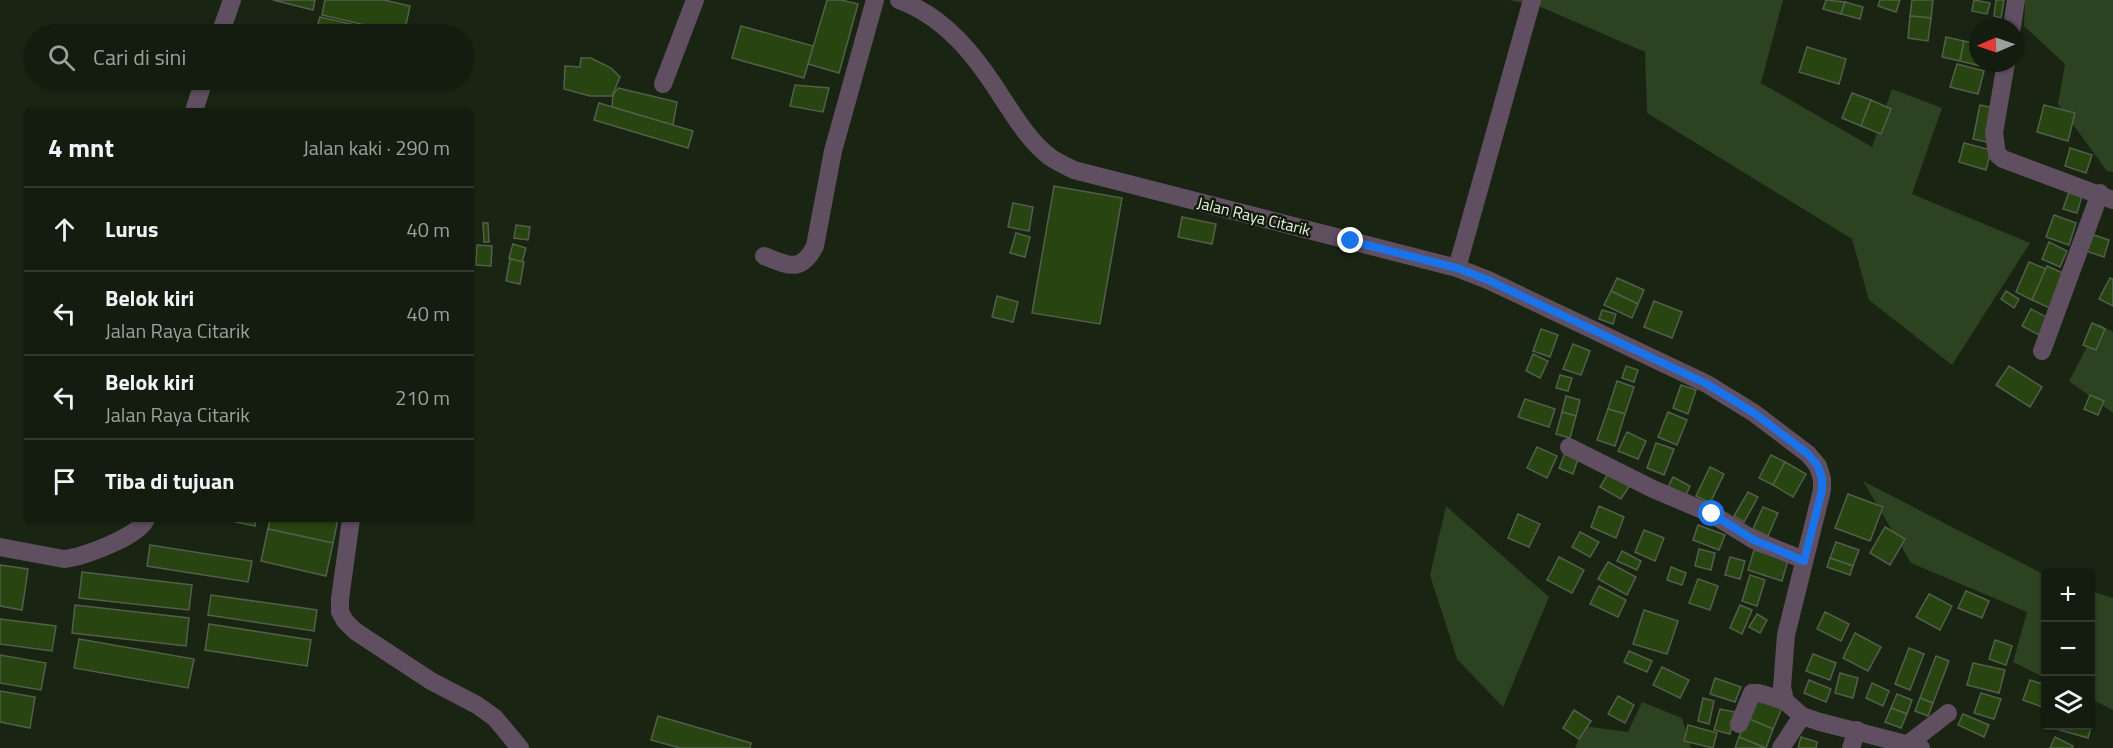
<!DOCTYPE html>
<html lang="id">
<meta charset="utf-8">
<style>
body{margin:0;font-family:"Titillium Web",sans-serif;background:#1c2517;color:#f1f3f6}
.controls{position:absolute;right:18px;bottom:18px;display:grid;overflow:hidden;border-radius:6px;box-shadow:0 2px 4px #0004}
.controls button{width:54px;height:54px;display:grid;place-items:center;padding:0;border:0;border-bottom:2px solid #323a2e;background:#131c0e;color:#f1f3f6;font:30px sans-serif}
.compass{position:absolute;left:1969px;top:18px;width:54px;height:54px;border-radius:50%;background:#131c0e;box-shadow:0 2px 4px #0004;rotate:268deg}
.stop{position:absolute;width:18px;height:18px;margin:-14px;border:4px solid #1a73e8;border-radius:50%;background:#fff}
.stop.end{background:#1a73e8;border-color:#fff;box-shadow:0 2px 6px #0008}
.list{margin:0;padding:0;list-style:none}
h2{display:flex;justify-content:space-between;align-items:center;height:78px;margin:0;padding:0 24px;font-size:26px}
h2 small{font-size:20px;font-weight:400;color:#9da19e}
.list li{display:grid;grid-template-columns:39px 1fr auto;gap:18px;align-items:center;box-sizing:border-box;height:84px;padding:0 24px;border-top:2px solid #323a2e}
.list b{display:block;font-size:22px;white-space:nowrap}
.list p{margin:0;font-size:20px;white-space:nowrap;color:#9da19e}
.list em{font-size:20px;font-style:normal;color:#9da19e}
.icon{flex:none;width:33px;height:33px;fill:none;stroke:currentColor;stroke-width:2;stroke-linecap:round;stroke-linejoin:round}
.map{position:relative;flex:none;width:2113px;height:748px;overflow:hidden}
.search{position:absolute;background:#131c0e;box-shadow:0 2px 4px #0004;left:24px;top:24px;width:450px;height:66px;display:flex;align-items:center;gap:15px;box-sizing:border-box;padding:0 21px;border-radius:33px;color:#9da19e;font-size:22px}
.panel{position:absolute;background:#131c0e;box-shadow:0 2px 4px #0004;left:24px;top:108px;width:450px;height:414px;border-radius:6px}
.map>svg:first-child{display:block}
.green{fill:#2d4220}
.building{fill:#274411;stroke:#525f4a;stroke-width:1.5}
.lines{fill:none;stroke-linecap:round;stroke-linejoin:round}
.minor{stroke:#604e61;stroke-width:18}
.route{stroke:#1a73e8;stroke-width:8}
.labels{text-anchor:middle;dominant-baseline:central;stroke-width:5;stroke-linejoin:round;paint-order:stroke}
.street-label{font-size:16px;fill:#e8f0e3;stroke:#101b09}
</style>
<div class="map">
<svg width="2113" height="748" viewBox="0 0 2113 748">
<rect width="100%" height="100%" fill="#192512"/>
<g class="green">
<path d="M1509,0H1783L1761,83L1872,147L1892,89L1942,108L1912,194L2030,243L1952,365L1869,300L1852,239L1647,113L1645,52L1541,7Z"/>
<path d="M2025,0H2113V172L2107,171L2058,104L2065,64L2024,26Z"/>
<path d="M2099,324L2113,332V413L2069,381Z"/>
<path d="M1863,481L2045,575V678L2013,662L2027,612L1911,563Z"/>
<path d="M1446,506L1549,597L1503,707L1457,659L1430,575Z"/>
<path d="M2091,591L2113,598V710L2091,699Z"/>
<path d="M1642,702L1682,718L1691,748H1575L1584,726L1628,732Z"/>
</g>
<g class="building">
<path d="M273,0H315L313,10Z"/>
<path d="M325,0H384L410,6L404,34L322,15Z"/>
<path d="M827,0H841L858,4L839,73L808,64Z"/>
<path d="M1826,0L1845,2L1841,14L1823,9Z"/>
<path d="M1880,0H1900L1896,12L1878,6Z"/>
<path d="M1912,0H1933L1931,18L1910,16Z"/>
<path d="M1974,0L1990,3L1987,14L1972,11Z"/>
<path d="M1996,0H2004L2001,18L1994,16Z"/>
<path d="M1845,2L1863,7L1860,19L1841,14Z"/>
<path d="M1910,16L1931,18L1928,41L1908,38Z"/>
<path d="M320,17L394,34H315Z"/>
<path d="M741,26L813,46L804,78L732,58Z"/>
<path d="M1946,37L1964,41L1960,61L1942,57Z"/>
<path d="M1964,41L1978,44V63H1986L1985,67L1960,61Z"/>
<path d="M1807,47L1846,59L1839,84L1799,72Z"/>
<path d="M581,58H591L611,68L620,77L612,96H590L564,89L565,66L580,67Z"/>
<path d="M1957,64L1984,71L1978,94L1950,87Z"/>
<path d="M795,85L829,88L823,112L790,106Z"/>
<path d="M618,88L677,102L673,125L612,107L613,95Z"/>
<path d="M1852,93L1871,100L1861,126L1842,118Z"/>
<path d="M1871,100L1891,109L1881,134L1861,126Z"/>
<path d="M599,103L693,131L688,148L594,120Z"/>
<path d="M1980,105L1998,109L1991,143L1973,139Z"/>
<path d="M2044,105L2075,113L2068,141L2037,132Z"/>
<path d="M1964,143L1991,150L1986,170L1959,162Z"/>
<path d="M2070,148L2092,155L2086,173L2065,166Z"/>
<path d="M1054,186L1122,198L1100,324L1032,313Z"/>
<path d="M2069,192L2082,196L2077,213L2063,209Z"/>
<path d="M1013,203L1033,207L1029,231L1008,227Z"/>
<path d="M2054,215L2076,223L2069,245L2046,237Z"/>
<path d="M1182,217L1216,224L1212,244L1178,237Z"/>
<path d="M483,223H488L489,242H484Z"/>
<path d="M516,225L530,227L528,240L514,238Z"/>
<path d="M1016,233L1030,237L1025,257L1010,253Z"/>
<path d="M2091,234L2109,240L2104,257L2086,251Z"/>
<path d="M2049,242L2067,251L2060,267L2042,259Z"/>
<path d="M513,244L526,248L522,262L509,258Z"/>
<path d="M477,245L492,246L491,266L476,265Z"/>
<path d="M510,259L524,262L520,284L506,281Z"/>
<path d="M2029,262L2046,269L2032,300L2016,292Z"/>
<path d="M2047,266L2069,276L2054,310L2032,300Z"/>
<path d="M1617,278L1644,290L1638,304L1611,291Z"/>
<path d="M2110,278L2113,279V306L2099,299Z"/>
<path d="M1611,291L1638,304L1632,318L1604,305Z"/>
<path d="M2006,291L2019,299L2014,308L2001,299Z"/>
<path d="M997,296L1018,302L1013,322L992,317Z"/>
<path d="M1654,301L1682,312L1672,338L1644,327Z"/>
<path d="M2031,309L2050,319L2041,336L2022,326Z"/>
<path d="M1602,310L1616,314L1613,324L1599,319Z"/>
<path d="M2092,323L2105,329L2096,350L2083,345Z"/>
<path d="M1541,329L1558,335L1550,357L1533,351Z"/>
<path d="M1573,344L1590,351L1581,375L1563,369Z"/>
<path d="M1533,354L1548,361L1540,378L1526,371Z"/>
<path d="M1626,366L1638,370L1634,382L1622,378Z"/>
<path d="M2009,366L2042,387L2030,407L1996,385Z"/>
<path d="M1560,375L1572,378L1568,391L1556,388Z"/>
<path d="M1617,381L1634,387L1625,414L1608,409Z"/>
<path d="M1681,385L1696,390L1688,414L1673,408Z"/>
<path d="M2090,395L2104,401L2098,415L2084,409Z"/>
<path d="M1566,396L1580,400L1576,416L1562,412Z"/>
<path d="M1525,399L1555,409L1549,427L1518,417Z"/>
<path d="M1608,409L1625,414L1615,446L1597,440Z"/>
<path d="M1562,412L1576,416L1570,438L1556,434Z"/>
<path d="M1668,412L1687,420L1677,445L1658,437Z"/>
<path d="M1627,432L1646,441L1638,459L1618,451Z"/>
<path d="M1656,443L1674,449L1664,475L1647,468Z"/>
<path d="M1537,447L1557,456L1547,478L1527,468Z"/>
<path d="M1567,448L1580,453L1573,474L1559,468Z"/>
<path d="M1771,455L1785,462L1773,485L1759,478Z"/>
<path d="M1785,462L1806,474L1793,497L1773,485Z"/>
<path d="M1710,467L1724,474L1710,503L1696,496Z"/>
<path d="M1611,469L1632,482L1621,499L1600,487Z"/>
<path d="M1673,477L1690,486L1685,497L1667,489Z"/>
<path d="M1748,492L1758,497L1744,522L1734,516Z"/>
<path d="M1848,494L1883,507L1870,541L1835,528Z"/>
<path d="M1599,506L1624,517L1616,538L1591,527Z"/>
<path d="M1763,507L1778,513L1768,536L1753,529Z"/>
<path d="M1518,514L1540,524L1529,547L1508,538Z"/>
<path d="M222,519H256L255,526Z"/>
<path d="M270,519H338L333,543L268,529Z"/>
<path d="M1698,525L1725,535L1719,550L1693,540Z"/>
<path d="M1885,527L1905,539L1890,565L1870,553Z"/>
<path d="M268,529L333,543L326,576L261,561Z"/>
<path d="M1644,530L1664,538L1655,561L1635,552Z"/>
<path d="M1580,532L1599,542L1590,557L1572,547Z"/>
<path d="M1836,542L1859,550L1853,566L1830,558Z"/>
<path d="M150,545L252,561L248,582L147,566Z"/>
<path d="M1699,549L1715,553L1711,570L1695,566Z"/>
<path d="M1754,550L1788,560L1782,581L1748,570Z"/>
<path d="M1622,551L1641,561L1637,570L1617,561Z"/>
<path d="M1559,557L1584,570L1572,593L1547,580Z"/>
<path d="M1730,557L1745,561L1740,579L1725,575Z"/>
<path d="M1830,558L1853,566L1850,575L1827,567Z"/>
<path d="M1608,562L1636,577L1627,595L1598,579Z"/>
<path d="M0,565L28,569L22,610L0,606Z"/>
<path d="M1671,567L1686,573L1682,585L1667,580Z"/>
<path d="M82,572L192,585L189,610L79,598Z"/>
<path d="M1750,575L1765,580L1757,606L1742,601Z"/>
<path d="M1698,579L1718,586L1710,610L1689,603Z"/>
<path d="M1599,586L1626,600L1618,617L1590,604Z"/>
<path d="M1966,591L1989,601L1982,618L1958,608Z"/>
<path d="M1929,594L1952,606L1940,630L1916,617Z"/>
<path d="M211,595L317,610L314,631L208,615Z"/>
<path d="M75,605L189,618L186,646L72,633Z"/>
<path d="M1740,605L1752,610L1742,634L1730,628Z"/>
<path d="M1644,610L1678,621L1667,654L1633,644Z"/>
<path d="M1825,612L1849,624L1841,641L1817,629Z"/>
<path d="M1757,614L1767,620L1760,633L1749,627Z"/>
<path d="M0,619L56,626L52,651L0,644Z"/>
<path d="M209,624L311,640L307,666L205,650Z"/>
<path d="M1855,633L1881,647L1868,671L1843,658Z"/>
<path d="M79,639L194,659L188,688L74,668Z"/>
<path d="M1995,640L2012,646L2006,665L1989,659Z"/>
<path d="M1909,648L1924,654L1910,690L1895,684Z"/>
<path d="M1629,651L1652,661L1647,672L1624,662Z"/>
<path d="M1813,654L1836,663L1830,680L1806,671Z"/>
<path d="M0,655L46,663L41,690L0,683Z"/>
<path d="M1936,656L1949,661L1933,703L1920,698Z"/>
<path d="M1973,663L2005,670L1999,693L1967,685Z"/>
<path d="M1662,667L1689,680L1680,698L1653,685Z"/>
<path d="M1840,673L1858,678L1853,698L1835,693Z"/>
<path d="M1715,678L1741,687L1735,702L1710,694Z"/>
<path d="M1809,680L1831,689L1826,702L1804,693Z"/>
<path d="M2030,680L2046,685L2045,708L2023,700Z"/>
<path d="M1872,683L1889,691L1883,706L1866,698Z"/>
<path d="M0,691L35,697L30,728L0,722Z"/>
<path d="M1981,693L2001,699L1994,719L1974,713Z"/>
<path d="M1897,694L1912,700L1907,714L1891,708Z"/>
<path d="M1618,696L1634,705L1625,723L1608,714Z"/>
<path d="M1756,697L1782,708L1773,729L1747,718Z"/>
<path d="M1703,698L1714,701L1709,724L1698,721Z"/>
<path d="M1920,698L1933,703L1928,716L1915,711Z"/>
<path d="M1891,708L1907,714L1901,728L1885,722Z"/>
<path d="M1720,709L1735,712L1730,734L1714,730Z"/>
<path d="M1574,710L1591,721L1579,739L1563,728Z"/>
<path d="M1963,714L1989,725L1984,737L1958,725Z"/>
<path d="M658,716L751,743L750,748H680L651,740Z"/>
<path d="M1747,718L1773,729L1766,748L1739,737Z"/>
<path d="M2090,721H2093L2088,738L2056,729L2057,726H2090Z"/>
<path d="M1688,725L1717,733L1713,748L1684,741Z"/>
<path d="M1739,737L1765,748H1735Z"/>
<path d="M1801,737L1817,742L1816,748H1798Z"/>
<path d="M2055,737L2073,746L2072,748H2050Z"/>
</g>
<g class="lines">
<g class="minor">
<path d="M899,0C945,17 975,55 1001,96C1015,117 1029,141 1050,157C1057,162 1066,166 1074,170L1457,268L1488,280L1707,384L1754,413L1808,454L1818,466L1822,479V490L1786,635L1782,687L1785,701L1802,716L1820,722L1921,748"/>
<path d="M2012,27L2016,0"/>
<path d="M220,34L232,0"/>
<path d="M2006,63L1994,133L1997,154L2003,159L2113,200"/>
<path d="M663,84L695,0"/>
<path d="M194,111L204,80"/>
<path d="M764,256C787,265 801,274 815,246L833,151L875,0"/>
<path d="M1457,268L1532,0"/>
<path d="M2042,351L2100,193"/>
<path d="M1569,447L1653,489L1712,514L1754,540L1804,560"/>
<path d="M351,519L340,599V612L345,621L355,631L431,681L477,705L495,718L520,748"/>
<path d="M0,547L64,559C82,557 139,537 146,519"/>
<path d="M1739,724L1752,693H1759L1785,701"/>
<path d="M1908,744L1948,713"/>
<path d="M1781,748L1802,716"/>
<path d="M1851,748L1857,730"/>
</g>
</g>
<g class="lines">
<path class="route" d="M1351,241L1457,268L1488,280L1707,384L1754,413L1808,454L1818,466L1822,479V490L1804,561L1754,540L1712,514"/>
</g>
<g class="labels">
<g class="street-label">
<text transform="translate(1254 216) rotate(14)">Jalan Raya Citarik</text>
</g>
</g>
</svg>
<div class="controls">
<button>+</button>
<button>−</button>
<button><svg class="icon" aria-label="layers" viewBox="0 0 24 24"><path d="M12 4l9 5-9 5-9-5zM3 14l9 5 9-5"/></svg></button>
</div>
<svg class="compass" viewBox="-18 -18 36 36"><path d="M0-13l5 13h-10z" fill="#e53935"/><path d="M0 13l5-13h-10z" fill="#9da19e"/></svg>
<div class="stop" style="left:1712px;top:514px"></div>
<div class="stop end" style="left:1351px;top:241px"></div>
<div class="search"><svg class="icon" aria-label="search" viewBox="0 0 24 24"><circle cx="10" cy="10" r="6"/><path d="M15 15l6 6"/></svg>Cari di sini</div>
<section class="panel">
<h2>4 mnt<small>Jalan kaki · 290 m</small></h2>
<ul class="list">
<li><svg class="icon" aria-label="ahead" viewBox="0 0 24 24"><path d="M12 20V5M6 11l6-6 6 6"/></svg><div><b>Lurus</b></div><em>40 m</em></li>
<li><svg class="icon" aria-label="left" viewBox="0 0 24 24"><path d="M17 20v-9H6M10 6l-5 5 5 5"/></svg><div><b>Belok kiri</b><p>Jalan Raya Citarik</p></div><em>40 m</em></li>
<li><svg class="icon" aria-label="left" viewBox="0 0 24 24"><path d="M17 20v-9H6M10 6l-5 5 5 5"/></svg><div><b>Belok kiri</b><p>Jalan Raya Citarik</p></div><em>210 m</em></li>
<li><svg class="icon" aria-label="arrive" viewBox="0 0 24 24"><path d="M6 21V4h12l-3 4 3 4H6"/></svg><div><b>Tiba di tujuan</b></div></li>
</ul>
</section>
</div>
